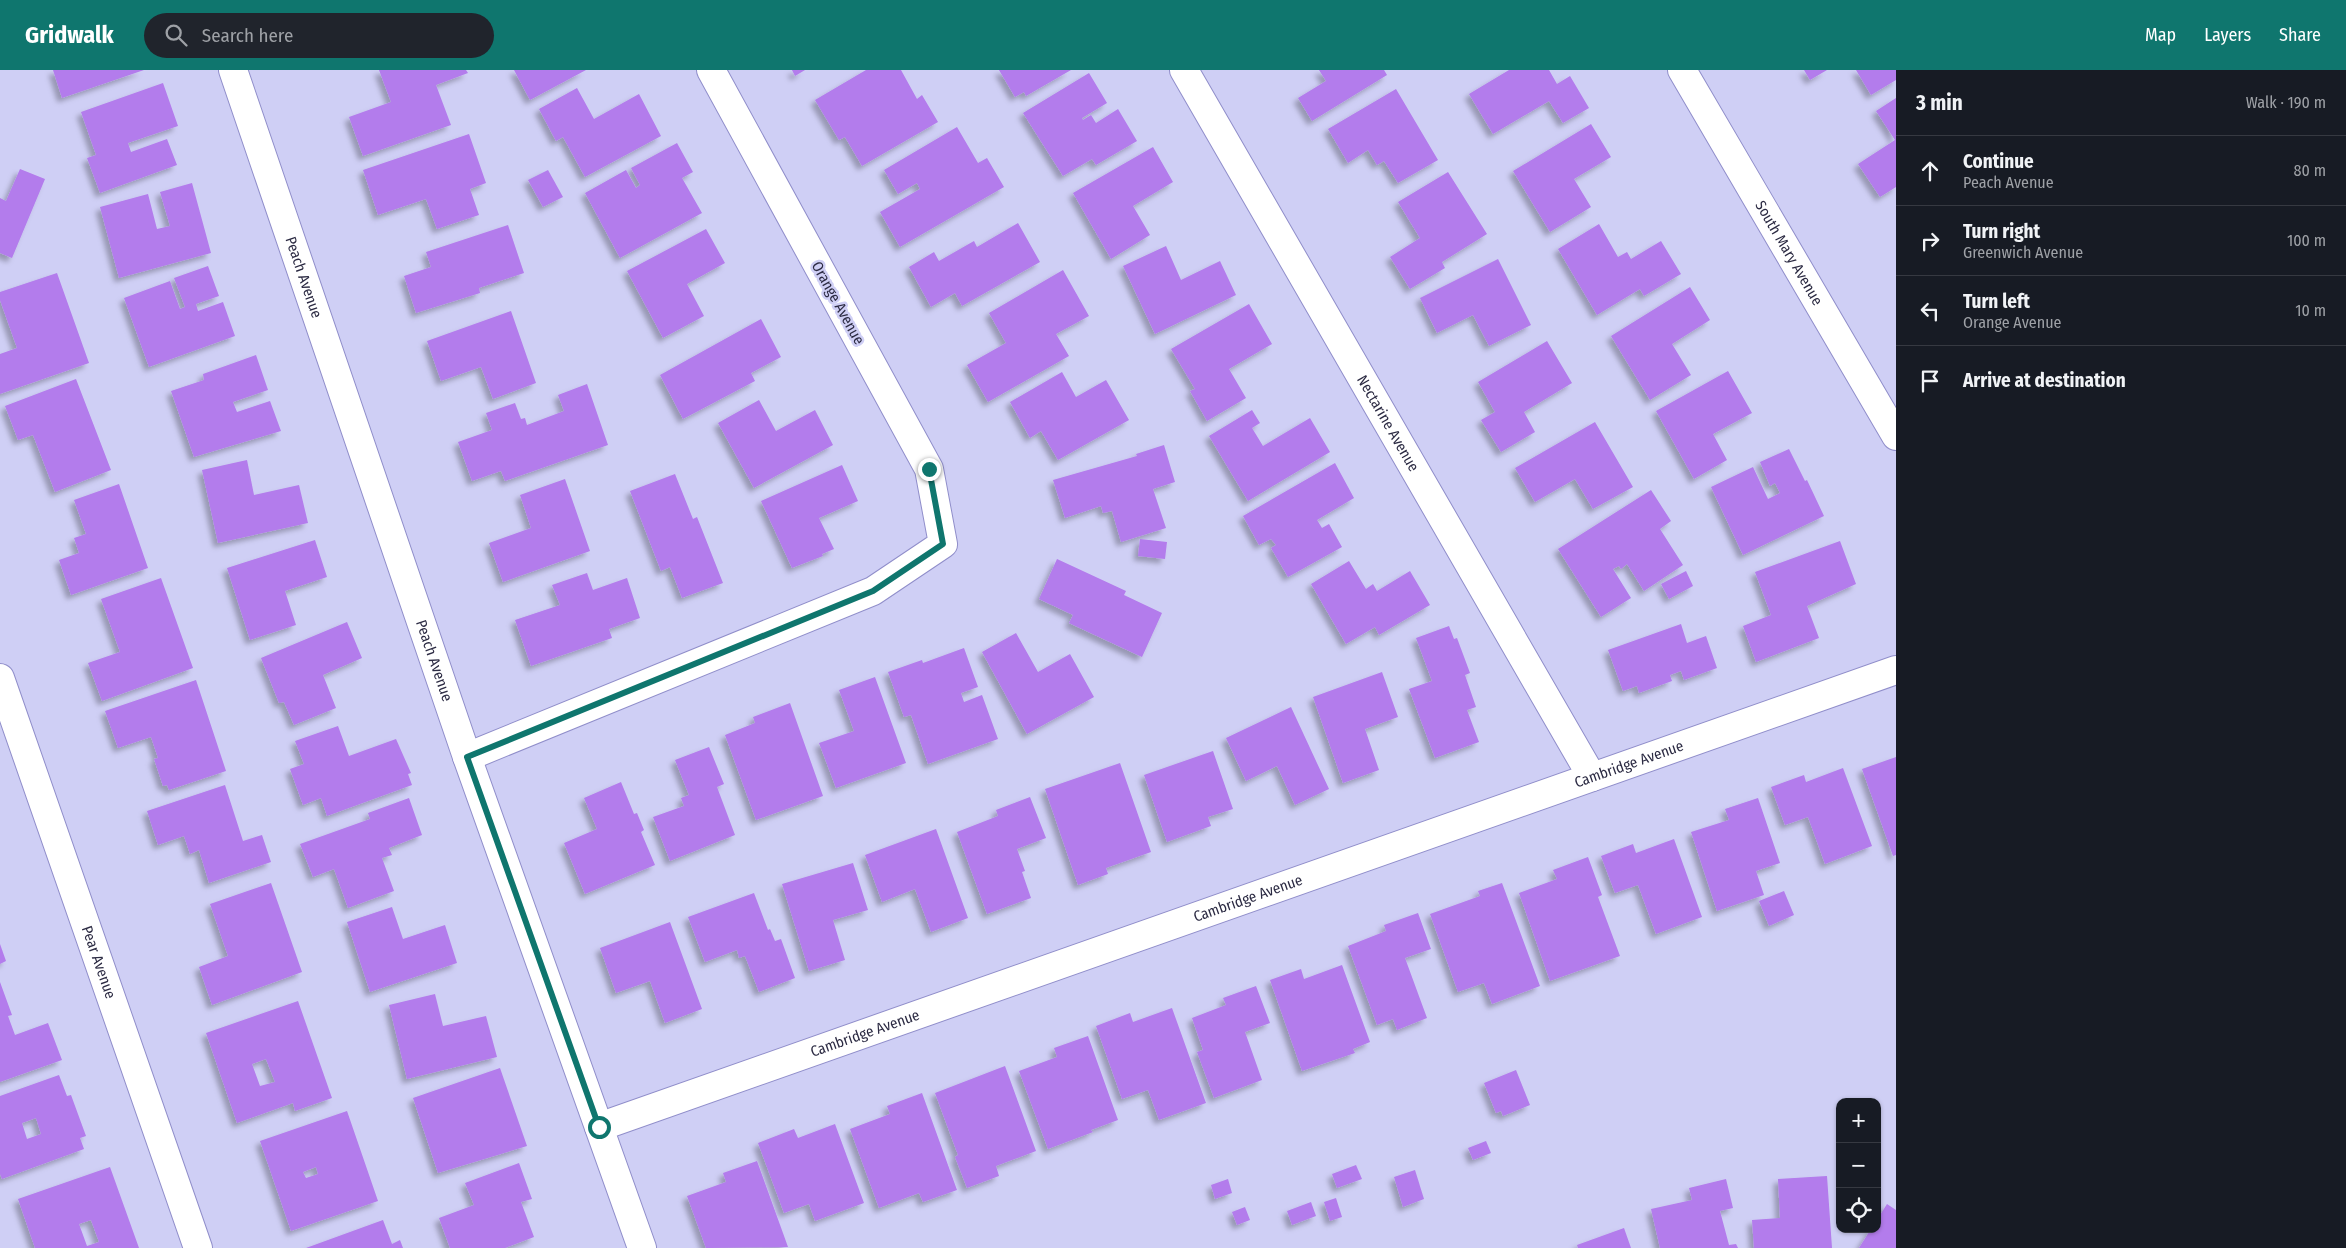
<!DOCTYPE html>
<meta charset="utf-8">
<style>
body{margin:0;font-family:"Fira Sans Condensed",sans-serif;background:#20242c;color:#f1f3f6}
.controls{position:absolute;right:15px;bottom:15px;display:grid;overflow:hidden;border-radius:10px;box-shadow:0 1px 4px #0004}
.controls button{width:45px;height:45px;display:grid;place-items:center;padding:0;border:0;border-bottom:1px solid #363941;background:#171b24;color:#f1f3f6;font:25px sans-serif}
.stop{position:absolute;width:15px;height:15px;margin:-11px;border:4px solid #0f766e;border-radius:50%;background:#fff}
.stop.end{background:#0f766e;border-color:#fff;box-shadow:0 1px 5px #0008}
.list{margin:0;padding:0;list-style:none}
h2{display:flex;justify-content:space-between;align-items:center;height:65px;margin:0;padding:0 20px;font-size:21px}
h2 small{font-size:16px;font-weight:400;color:#9ea1a6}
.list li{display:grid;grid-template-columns:32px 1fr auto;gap:15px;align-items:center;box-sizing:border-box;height:70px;padding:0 20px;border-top:1px solid #363941}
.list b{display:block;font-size:19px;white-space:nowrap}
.list p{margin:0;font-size:16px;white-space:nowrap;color:#9ea1a6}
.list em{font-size:16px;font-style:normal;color:#9ea1a6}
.icon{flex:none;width:28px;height:28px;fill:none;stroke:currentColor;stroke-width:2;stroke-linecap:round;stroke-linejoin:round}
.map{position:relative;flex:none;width:1896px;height:1178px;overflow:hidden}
header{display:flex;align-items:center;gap:30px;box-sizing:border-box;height:70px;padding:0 25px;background:#0f766e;color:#fff}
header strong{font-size:24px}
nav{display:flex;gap:28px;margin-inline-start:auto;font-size:18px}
.search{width:350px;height:45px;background:#20242c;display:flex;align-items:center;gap:12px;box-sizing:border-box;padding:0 18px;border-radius:28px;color:#9ea1a6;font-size:19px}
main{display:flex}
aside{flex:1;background:#171b24}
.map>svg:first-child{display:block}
.building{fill:#b37bec;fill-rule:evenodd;filter:url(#shadow)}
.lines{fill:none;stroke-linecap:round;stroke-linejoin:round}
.street-casing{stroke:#908eca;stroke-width:30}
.secondary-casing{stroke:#908eca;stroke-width:30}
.street{stroke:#fff;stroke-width:28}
.secondary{stroke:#fff;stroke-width:28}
.route{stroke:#0f766e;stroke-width:6}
.labels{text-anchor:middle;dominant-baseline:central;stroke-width:5;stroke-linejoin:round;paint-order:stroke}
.street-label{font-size:15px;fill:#2c2b43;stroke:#cfcff5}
</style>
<header>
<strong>Gridwalk</strong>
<div class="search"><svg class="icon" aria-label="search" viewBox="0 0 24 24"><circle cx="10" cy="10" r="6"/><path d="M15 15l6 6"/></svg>Search here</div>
<nav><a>Map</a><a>Layers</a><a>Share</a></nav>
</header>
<main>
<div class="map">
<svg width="1896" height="1178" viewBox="0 0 1896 1178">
<defs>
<filter id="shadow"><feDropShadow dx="-4.5" dy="4.5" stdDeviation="2.5" flood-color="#0004"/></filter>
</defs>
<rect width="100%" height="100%" fill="#cfcff5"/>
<g class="building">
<path d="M53,0H144L62,28Z"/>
<path d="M379,0H466L468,3L436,15L451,55L363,86L349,47L391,32Z"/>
<path d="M514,0H586L530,30Z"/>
<path d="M792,0H805L795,6Z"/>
<path d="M866,0H901L917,29L922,25L938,52L862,96L845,67L839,70L815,30Z"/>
<path d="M999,0H1071L1026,26L1024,22L1015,27Z"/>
<path d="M1319,0H1384L1387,5L1312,51L1298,28L1326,11Z"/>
<path d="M1509,0H1549L1557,14L1570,6L1589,38L1563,53L1549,31L1493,64L1469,24Z"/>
<path d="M1804,0H1827L1810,10Z"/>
<path d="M1856,0H1896V10L1871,25Z"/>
<path d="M1089,3L1107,33L1082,48L1083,50L1091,45L1096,53L1118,39L1137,71L1096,95L1092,89L1063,106L1023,43Z"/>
<path d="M163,13L178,56L128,73L131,82L167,69L177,95L100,123L87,88L96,85L81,42Z"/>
<path d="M577,18L594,49L639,24L661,66L585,107L563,67L556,71L539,39Z"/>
<path d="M1396,19L1438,90L1398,113L1384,91L1377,95L1368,80L1348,93L1328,59Z"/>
<path d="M1896,28V117L1880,127L1858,94L1895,70L1876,41Z"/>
<path d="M1591,54L1611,87L1574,109L1591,137L1550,162L1513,101Z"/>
<path d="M957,57L978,93L987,88L1004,117L900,177L880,142L920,119L917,113L898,124L884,100Z"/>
<path d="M469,64L486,113L470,119L479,145L437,159L426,129L378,145L363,100Z"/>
<path d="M677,73L693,102L682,108L702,143L620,188L585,123L626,100L636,118L640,115L631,98Z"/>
<path d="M1153,77L1173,112L1133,136L1150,165L1111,189L1073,123Z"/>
<path d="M20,99L45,109L12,188L0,183V128L6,131Z"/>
<path d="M548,100L563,127L543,137L528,110Z"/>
<path d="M1448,102L1487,164L1442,192L1445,198L1410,219L1390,187L1420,168L1398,132Z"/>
<path d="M192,113L211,183L119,208L100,137L148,124L157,159L170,156L160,122Z"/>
<path d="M1018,153L1040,192L962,236L955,223L931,237L909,197L934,182L939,191L974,171L977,177Z"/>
<path d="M1599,154L1618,187L1627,182L1631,189L1661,171L1681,204L1644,226L1640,219L1597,245L1558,179Z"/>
<path d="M508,155L524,203L479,218L480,223L416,243L404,206L431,197L426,182Z"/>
<path d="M706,159L725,193L687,214L704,246L663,268L627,201Z"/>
<path d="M1166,176L1181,210L1220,191L1236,225L1155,264L1123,196Z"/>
<path d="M1498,189L1531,255L1489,276L1473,245L1437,263L1420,228Z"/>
<path d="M208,196L219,226L196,234L198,241L223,232L235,266L149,297L124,228L170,211L180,239L185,237L174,208Z"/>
<path d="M1063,200L1089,246L1056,264L1069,286L988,332L967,295L1006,273L989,243Z"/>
<path d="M57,203L89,293L0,324V284L17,278L0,230V222Z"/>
<path d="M1690,217L1710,250L1672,274L1691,305L1650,330L1611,266Z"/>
<path d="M1249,234L1272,274L1229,299L1246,328L1207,351L1190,321L1195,319L1171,279Z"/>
<path d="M511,241L536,313L493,329L481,297L441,311L427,271Z"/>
<path d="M761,249L781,287L751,303L755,311L683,349L660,305Z"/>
<path d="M1547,271L1572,313L1524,342L1535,362L1501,382L1481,350L1495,342L1478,312Z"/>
<path d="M256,285L268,320L233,332L237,342L270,331L281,361L194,387L171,321L204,310L203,304Z"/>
<path d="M1728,301L1752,343L1713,364L1727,390L1694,409L1656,341Z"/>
<path d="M1062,302L1076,327L1106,310L1129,350L1058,390L1041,361L1030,368L1010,332Z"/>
<path d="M76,309L111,400L55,422L33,365L18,370L5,336Z"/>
<path d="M587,314L608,375L505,411L501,401L472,411L458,372L492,360L486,343L515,333L521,349L525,348L527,355L564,341L558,325Z"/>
<path d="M759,330L776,361L815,340L833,375L754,418L718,353Z"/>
<path d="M1252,340L1260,353L1252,358L1263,376L1310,348L1330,382L1248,431L1209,366Z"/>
<path d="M1595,352L1633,417L1593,439L1575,409L1535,432L1515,398Z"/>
<path d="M1164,375L1175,412L1153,419L1166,458L1121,472L1112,441L1103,443L1101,436L1065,448L1053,410L1137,386L1136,384Z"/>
<path d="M1789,379L1805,411L1807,410L1824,446L1743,485L1711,417L1753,397L1768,429L1780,423L1775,413L1770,416L1760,392Z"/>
<path d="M247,390L254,425L299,415L308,453L218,473L202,400Z"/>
<path d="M1335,393L1354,428L1317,450L1322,458L1329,454L1342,477L1288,507L1271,478L1276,475L1271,469L1259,475L1243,446Z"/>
<path d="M842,395L858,431L819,448L834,479L822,484L823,486L792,498L761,431Z"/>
<path d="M675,404L693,449L697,447L723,513L682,528L670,497L661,501L630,421Z"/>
<path d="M565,409L590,481L503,512L489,473L531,458L520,425Z"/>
<path d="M119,414L148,498L71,525L59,490L79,483L74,468L86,464L74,430Z"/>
<path d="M1651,420L1671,451L1660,459L1683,495L1644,521L1627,494L1621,499L1619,496L1613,499L1631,528L1601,547L1558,479Z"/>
<path d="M1140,469L1167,472L1165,489L1138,486Z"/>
<path d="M315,470L327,507L285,521L296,555L250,570L227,498Z"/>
<path d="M1840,471L1856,514L1807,536L1819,568L1756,592L1743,556L1771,545L1755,502Z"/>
<path d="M1057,489L1126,521L1124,525L1162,543L1142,587L1069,553L1073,545L1039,529Z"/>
<path d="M1349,491L1366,519L1373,514L1377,521L1410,501L1430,535L1379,565L1375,557L1346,574L1311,514Z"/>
<path d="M1686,501L1693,516L1669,529L1661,514Z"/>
<path d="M587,503L593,520L627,508L640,548L609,559L612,568L531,596L515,550L560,535L552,515Z"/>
<path d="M161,508L193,598L102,631L88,593L120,582L101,529Z"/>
<path d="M347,552L362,588L323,605L336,638L294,655L284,632L279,633L261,588Z"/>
<path d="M1681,554L1687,573L1706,566L1717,598L1684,610L1681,601L1670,605L1672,611L1639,623L1637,616L1623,621L1608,580Z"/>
<path d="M1449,556L1454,569L1457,568L1470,603L1465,605L1476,637L1467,640L1479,672L1435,688L1409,619L1432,611L1416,568Z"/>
<path d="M1016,563L1038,602L1070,584L1094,627L1027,664L982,582Z"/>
<path d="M964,578L978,617L961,623L964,632L982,625L998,669L928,694L911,645L904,647L888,602L922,590L923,593Z"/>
<path d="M1382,602L1398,647L1365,659L1379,700L1343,713L1313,627Z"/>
<path d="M875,607L906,693L836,718L819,673L854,661L839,620Z"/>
<path d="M196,610L226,701L169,720L167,715L163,716L154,689L158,688L151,667L118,678L105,641Z"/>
<path d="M790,633L823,726L756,750L725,665L755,653L753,647Z"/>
<path d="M1291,637L1329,719L1295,735L1277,696L1246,711L1226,668Z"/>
<path d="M338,656L349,686L396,669L411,703L408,704L412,715L327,746L321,728L303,735L290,699L304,694L295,671Z"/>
<path d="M709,677L724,714L717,717L735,765L670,791L653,747L684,736L681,728L689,725L675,690Z"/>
<path d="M1213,681L1233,739L1208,747L1211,756L1167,772L1144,705Z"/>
<path d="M1896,687V785L1893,786L1862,699Z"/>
<path d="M1120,693L1151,782L1106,798L1108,804L1078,815L1045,719Z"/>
<path d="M1843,698L1872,776L1825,794L1808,747L1785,755L1771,717L1804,705L1806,712Z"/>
<path d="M621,712L634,744L637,743L644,760L641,762L655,795L585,824L564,773L597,759L584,728Z"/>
<path d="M225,715L243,771L262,765L271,792L209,813L199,780L190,784L184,766L158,775L147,741Z"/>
<path d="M1030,727L1046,768L1017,779L1025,801L1022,802L1031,828L987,844L957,762L998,746L996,740Z"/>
<path d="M409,728L422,765L389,778L392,785L382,788L394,821L348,838L334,799L313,807L300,774L370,749L368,743Z"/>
<path d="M1758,728L1780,793L1756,801L1764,825L1717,841L1691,762L1729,750L1725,739Z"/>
<path d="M936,759L968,848L931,862L915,819L882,832L865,785Z"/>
<path d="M1674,769L1702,847L1656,864L1638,815L1615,823L1601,786L1633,774L1636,783Z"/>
<path d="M1588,787L1602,825L1598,827L1620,886L1550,911L1519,823L1557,809L1553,800Z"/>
<path d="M853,793L868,840L833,850L845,890L809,901L782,814Z"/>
<path d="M271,813L302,902L212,935L199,897L228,886L210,834Z"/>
<path d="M1502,813L1540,916L1492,934L1484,913L1458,922L1430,844L1480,826L1478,821Z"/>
<path d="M1784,821L1794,845L1769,856L1759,831Z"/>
<path d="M754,823L768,860L770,859L775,871L781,869L795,908L759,922L745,886L739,888L737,880L705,892L688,847Z"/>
<path d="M392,837L403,869L445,855L457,893L370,922L347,852Z"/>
<path d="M1418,843L1431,879L1405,888L1427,948L1397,960L1393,949L1377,955L1348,876L1386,861L1384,855Z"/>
<path d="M670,852L702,939L665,953L650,911L616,923L600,878Z"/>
<path d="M0,874L6,891L0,894Z"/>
<path d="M1342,895L1370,972L1353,979L1355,983L1302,1001L1270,910L1301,899L1304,909Z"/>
<path d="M0,912L12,945L8,946L15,965L48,953L62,990L0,1012Z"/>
<path d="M1256,916L1270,953L1245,962L1262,1010L1214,1028L1197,982L1203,980L1192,948L1226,935L1223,928Z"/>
<path d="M435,924L443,956L486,946L497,987L407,1009L389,935Z"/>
<path d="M298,931L332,1028L295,1041L293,1033L237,1053L206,963ZM266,989L275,1012L260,1016L252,994Z"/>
<path d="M1172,938L1206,1033L1159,1050L1148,1020L1122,1029L1096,956L1130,943L1133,952Z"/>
<path d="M1088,966L1118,1050L1091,1060L1093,1062L1048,1079L1019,1001L1057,987L1054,978Z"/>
<path d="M1005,996L1036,1081L996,1096L999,1106L967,1118L955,1087L958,1085L935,1023Z"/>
<path d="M500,998L527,1076L438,1103L413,1028Z"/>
<path d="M1516,1000L1530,1035L1503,1046L1501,1041L1496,1043L1484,1013Z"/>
<path d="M59,1005L67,1026L71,1025L86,1066L80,1068L84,1079L2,1109L0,1104V1026ZM36,1048L41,1064L27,1069L22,1053Z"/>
<path d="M922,1023L957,1120L923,1132L919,1123L879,1138L850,1059L890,1044L887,1036Z"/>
<path d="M347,1041L378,1131L291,1161L260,1071ZM316,1097L318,1104L306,1108L303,1102Z"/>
<path d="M835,1054L864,1133L815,1151L809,1134L784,1143L758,1073L794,1059L798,1068Z"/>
<path d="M1486,1071L1491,1083L1473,1090L1468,1078Z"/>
<path d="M757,1091L788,1177L706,1178L687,1126L726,1112L723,1103Z"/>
<path d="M519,1093L532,1129L521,1132L534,1167L505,1178H450L439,1148L474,1135L465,1113Z"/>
<path d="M1356,1095L1362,1109L1337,1118L1332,1104Z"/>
<path d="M110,1097L139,1178H35L18,1129ZM91,1150L99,1172L87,1176L79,1154Z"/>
<path d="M1415,1100L1424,1129L1403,1137L1394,1107Z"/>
<path d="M1827,1106L1832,1178H1754L1752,1150L1780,1148L1778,1109Z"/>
<path d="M1228,1109L1232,1123L1215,1129L1211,1115Z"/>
<path d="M1726,1109L1733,1138L1720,1141L1729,1175L1736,1174L1738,1178H1660L1651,1139L1692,1130L1689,1118Z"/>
<path d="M1336,1128L1342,1147L1330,1151L1324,1132Z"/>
<path d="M1311,1132L1316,1146L1292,1155L1287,1141Z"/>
<path d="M1887,1134L1896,1140V1178H1859L1871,1159H1877V1150Z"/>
<path d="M1245,1137L1250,1150L1237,1155L1232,1142Z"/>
<path d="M383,1150L392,1174L400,1170L403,1178H306Z"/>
<path d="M1624,1158L1631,1178H1578L1577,1175Z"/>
</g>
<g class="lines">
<g class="street-casing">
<g id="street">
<path id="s1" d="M233,0L467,687L642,1178"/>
<path id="s2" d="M1184,0L1592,707"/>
<path id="s3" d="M0,608L198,1178"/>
<path d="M467,687L873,521L943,474L929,399L711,0"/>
<path id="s4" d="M599,1057L1896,600"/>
</g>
</g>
<g class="secondary-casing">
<g id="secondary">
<path id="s5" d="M1682,0L1896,366"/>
</g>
</g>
<use href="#street" class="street"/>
<use href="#secondary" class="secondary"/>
</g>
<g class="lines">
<path class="route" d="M599,1057L467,687L873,521L943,474L929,399"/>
</g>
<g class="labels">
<g class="street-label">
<text stroke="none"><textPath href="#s5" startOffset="212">South Mary Avenue</textPath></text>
<text stroke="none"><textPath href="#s1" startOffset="219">Peach Avenue</textPath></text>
<text transform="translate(838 233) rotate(61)">Orange Avenue</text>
<text stroke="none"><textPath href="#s2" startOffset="408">Nectarine Avenue</textPath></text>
<text stroke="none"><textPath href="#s1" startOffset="624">Peach Avenue</textPath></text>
<text stroke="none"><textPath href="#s4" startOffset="1092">Cambridge Avenue</textPath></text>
<text stroke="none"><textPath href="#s4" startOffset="688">Cambridge Avenue</textPath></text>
<text stroke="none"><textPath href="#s3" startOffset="301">Pear Avenue</textPath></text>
<text stroke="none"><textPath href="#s4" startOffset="282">Cambridge Avenue</textPath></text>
</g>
</g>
</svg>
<div class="controls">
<button>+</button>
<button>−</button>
<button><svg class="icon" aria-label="locate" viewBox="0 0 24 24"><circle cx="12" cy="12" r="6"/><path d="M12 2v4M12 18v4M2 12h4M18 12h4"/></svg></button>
</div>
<div class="stop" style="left:599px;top:1057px"></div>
<div class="stop end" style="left:929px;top:399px"></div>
</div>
<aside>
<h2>3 min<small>Walk · 190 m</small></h2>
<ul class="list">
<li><svg class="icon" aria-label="ahead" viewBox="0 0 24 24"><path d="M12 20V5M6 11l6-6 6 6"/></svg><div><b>Continue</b><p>Peach Avenue</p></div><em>80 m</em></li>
<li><svg class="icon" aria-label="right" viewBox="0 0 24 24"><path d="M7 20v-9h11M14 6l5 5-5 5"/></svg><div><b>Turn right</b><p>Greenwich Avenue</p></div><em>100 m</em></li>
<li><svg class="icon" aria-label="left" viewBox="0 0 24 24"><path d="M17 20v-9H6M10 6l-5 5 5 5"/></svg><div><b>Turn left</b><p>Orange Avenue</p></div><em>10 m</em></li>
<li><svg class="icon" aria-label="arrive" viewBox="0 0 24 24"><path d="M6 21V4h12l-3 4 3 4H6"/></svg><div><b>Arrive at destination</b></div></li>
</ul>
</aside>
</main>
